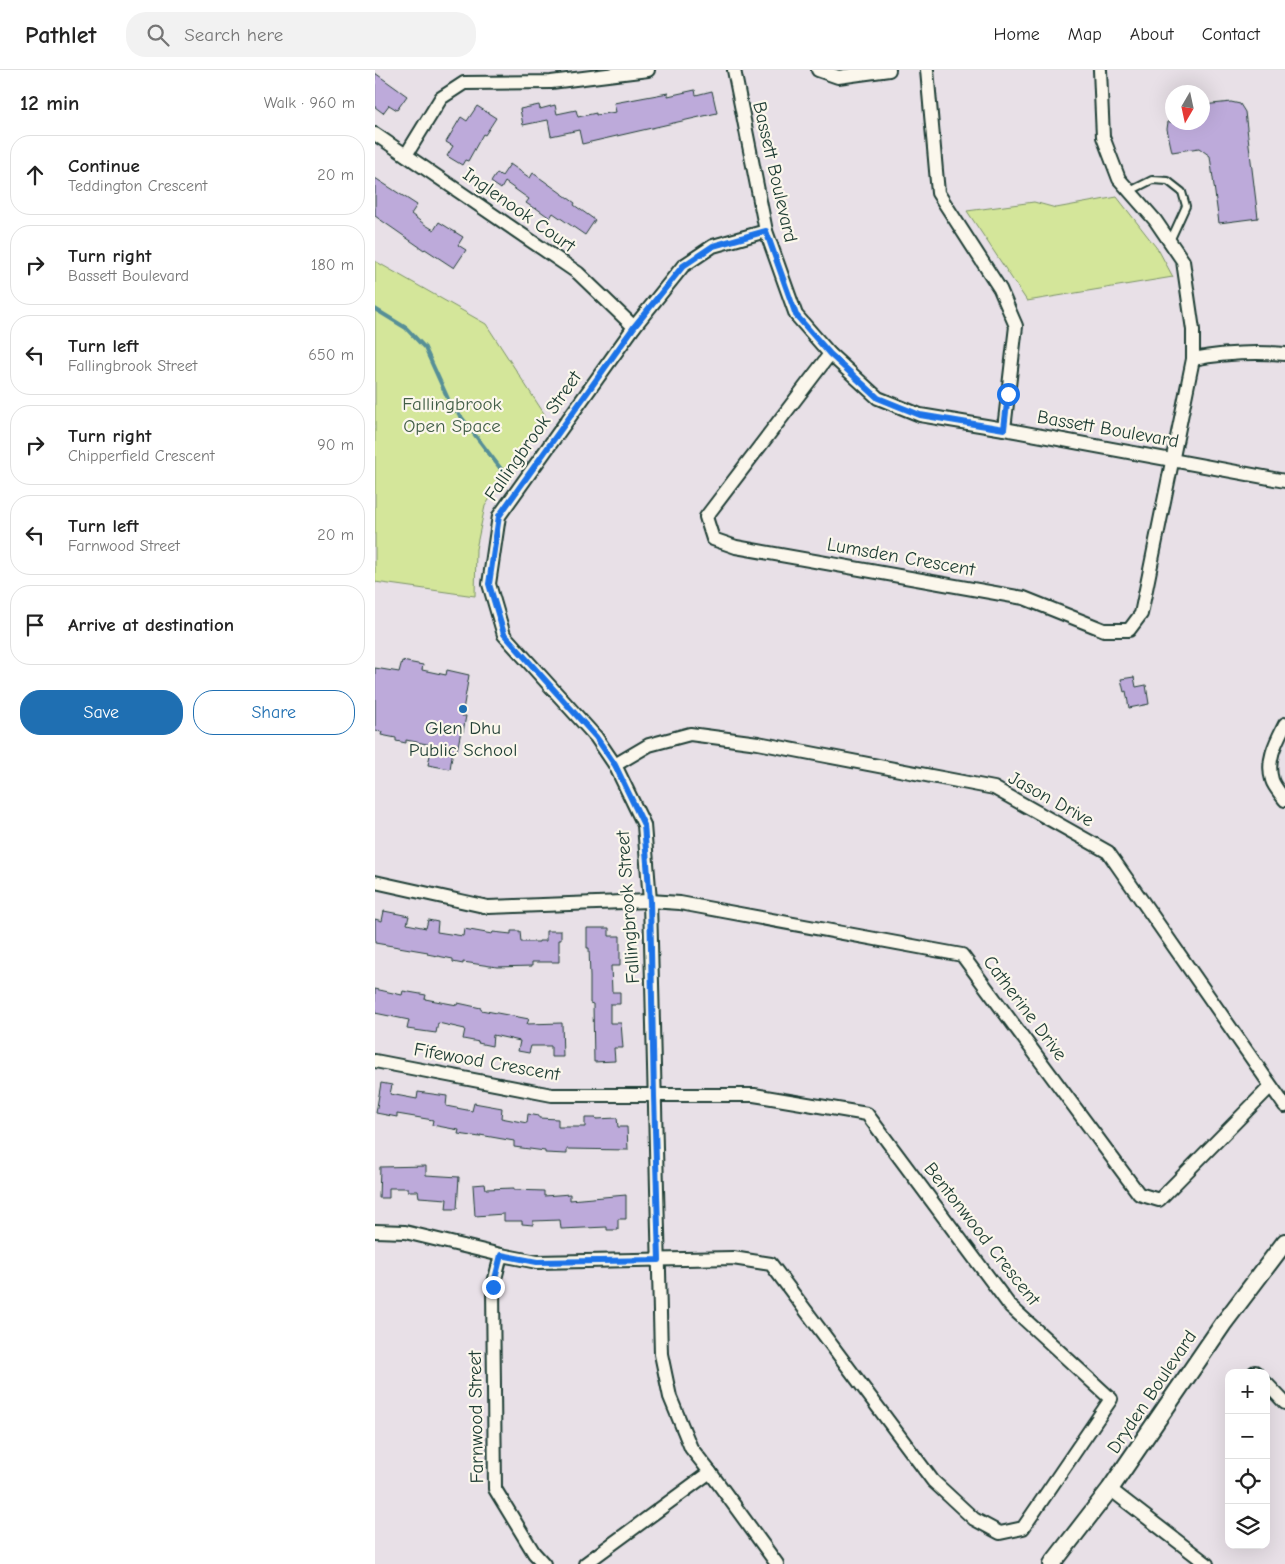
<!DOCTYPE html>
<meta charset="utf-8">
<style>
body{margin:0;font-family:"Comic Neue",sans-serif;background:#f2f2f2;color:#222}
.controls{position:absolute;right:15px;bottom:15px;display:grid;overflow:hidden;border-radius:10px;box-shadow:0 5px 20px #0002}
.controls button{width:45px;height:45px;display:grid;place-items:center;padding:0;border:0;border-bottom:1px solid #e0e0e0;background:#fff;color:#222;font:25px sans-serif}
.compass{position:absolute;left:790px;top:15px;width:45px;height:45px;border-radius:50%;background:#fff;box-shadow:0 5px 20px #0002;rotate:189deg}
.stop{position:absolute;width:15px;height:15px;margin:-11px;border:4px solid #1a73e8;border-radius:50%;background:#fff}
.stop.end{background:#1a73e8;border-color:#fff;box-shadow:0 1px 5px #0008}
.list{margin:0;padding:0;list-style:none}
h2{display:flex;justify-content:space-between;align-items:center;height:65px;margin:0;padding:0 20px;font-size:21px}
h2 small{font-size:16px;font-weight:400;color:#767676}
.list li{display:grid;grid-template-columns:32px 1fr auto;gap:15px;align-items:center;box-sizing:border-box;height:80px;margin:0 10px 10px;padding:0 10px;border:1px solid #e0e0e0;border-radius:20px}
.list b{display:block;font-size:19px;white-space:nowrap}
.list p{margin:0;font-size:16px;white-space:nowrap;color:#767676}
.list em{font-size:16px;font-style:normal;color:#767676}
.actions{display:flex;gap:10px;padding:15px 20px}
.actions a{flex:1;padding:11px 0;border:1px solid #1f6fb2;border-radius:20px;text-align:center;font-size:18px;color:#1f6fb2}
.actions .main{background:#1f6fb2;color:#fff}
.icon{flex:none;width:28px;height:28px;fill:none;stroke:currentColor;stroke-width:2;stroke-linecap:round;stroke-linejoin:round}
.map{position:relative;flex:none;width:910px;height:1494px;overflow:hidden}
header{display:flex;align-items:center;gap:30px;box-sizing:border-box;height:70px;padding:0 25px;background:#fff;border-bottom:1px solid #e0e0e0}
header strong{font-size:24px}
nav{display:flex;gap:28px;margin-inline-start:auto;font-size:18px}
.search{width:350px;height:45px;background:#f2f2f2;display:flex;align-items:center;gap:12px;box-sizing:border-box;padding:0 18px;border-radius:20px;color:#767676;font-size:19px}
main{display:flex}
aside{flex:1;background:#fff}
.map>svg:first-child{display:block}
.green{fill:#d4e69a;stroke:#7a9267}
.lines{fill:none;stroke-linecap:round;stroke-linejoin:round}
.stream{stroke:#568f97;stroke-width:4}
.building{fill:#bdaada;stroke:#1f3d34}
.service-casing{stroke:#1f3d34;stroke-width:10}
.minor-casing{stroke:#1f3d34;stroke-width:16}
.tertiary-casing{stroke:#1f3d34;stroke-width:20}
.service{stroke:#fbf7ec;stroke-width:6}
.minor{stroke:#fbf7ec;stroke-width:12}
.tertiary{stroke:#fbf7ec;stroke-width:16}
.route{stroke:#1a73e8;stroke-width:6}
.poi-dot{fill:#1f6fb2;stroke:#fbf7ec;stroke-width:2}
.labels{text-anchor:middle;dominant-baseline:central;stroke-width:4.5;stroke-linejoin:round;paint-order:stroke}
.street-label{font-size:19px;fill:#1f3d34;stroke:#fbf7ec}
.park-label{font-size:19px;fill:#435f48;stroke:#fbf7ec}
.poi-label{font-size:19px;fill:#1f3d34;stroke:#fbf7ec}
</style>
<header>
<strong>Pathlet</strong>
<div class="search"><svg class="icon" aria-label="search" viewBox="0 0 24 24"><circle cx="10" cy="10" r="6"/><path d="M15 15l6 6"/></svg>Search here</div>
<nav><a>Home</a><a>Map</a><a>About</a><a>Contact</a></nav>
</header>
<main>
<aside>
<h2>12 min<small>Walk · 960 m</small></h2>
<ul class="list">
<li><svg class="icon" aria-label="ahead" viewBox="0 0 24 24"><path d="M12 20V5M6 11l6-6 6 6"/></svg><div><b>Continue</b><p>Teddington Crescent</p></div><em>20 m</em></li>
<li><svg class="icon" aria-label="right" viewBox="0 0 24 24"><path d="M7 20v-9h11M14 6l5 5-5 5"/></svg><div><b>Turn right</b><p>Bassett Boulevard</p></div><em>180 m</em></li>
<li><svg class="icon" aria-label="left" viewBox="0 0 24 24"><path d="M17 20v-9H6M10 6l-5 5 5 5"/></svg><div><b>Turn left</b><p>Fallingbrook Street</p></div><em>650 m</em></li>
<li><svg class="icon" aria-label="right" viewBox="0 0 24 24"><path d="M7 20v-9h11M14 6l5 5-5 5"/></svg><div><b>Turn right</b><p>Chipperfield Crescent</p></div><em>90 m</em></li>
<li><svg class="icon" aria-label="left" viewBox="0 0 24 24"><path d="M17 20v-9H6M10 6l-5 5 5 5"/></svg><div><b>Turn left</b><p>Farnwood Street</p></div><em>20 m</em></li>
<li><svg class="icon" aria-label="arrive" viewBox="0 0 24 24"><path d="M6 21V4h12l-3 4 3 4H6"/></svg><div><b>Arrive at destination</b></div></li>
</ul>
<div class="actions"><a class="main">Save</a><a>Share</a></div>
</aside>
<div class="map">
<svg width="910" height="1494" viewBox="0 0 910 1494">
<rect width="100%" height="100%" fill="#e8e0e7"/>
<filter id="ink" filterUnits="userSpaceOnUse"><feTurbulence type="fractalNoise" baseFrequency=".02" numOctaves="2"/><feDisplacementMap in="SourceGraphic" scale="10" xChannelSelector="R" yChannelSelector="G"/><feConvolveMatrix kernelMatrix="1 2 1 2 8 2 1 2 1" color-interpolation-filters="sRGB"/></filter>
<g filter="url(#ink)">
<g class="green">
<path d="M742,127L784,181L798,207L652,231L592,141L659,132L681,138Z"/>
<path d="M0,191L111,254L170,345L110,436L101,479L100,526L0,512Z"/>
</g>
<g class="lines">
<path class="stream" d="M0,239L31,258L50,278L74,331L129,403"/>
</g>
<g class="building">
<path d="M0,3L32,26L22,40L14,35L8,43L0,37Z"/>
<path d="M320,20L321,25L337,21L342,43L207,74L204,60L176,66L173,50L148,55L145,39L164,35L165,39L180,35L182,44L201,40L203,47L221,43V45L241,42L239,33L293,23V26Z"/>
<path d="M856,32L865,34L870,42L883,148L844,153L835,86L824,78L797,82L792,59L793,52H828V35Z"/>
<path d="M102,36L121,48L110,65L108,64L93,91L90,90L87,95L72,86L78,76L71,72L86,47L92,51Z"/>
<path d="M135,94L155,108L158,103L200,133L199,135L220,150L210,165L178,143L175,148L161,138L160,139L151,133L154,129L130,112L126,119L116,112L122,103L127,106Z"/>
<path d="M0,108L42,135L36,144L49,154L59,160L64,152L88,167L83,175L91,180L79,198L50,179L49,180L0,146Z"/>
<path d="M27,591L48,595L47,600L71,605L72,600L94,605L87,646H91L88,662L86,661L82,681L78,680L75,699L53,695L57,675L31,670V673L21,671V668L6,665L7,662L0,661V598L24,602Z"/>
<path d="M759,607L761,617L771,615L774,634L754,638L751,621L749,622L746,609Z"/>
<path d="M9,841L34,846L32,854L51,858L53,850L63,852L62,862L88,866L89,859L117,864L118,862L136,864V861H145L146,872H164V871H171V861H186V870H184V892H157V896L122,897L88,892V894L78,892V889L52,884L53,882L0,873V849L7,851Z"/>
<path d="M212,858H234V866H245V896H236L237,922H245V934H235V953H246L248,978H239L240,991L219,992L218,934L215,933V907L214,878H212Z"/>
<path d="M0,919L27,925L28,921L51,925L50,929L82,935L83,933L106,938V940L154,949L152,954L187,953L188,987H176V976H156L154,983L143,981L145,971L118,965L117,976L103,973L104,972L88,969L90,959L63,953L61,963L32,959L34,950L0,943Z"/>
<path d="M6,1013L17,1015L15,1024L42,1029L43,1022L72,1026L71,1036L97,1041L99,1033L127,1038L126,1048L152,1053L153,1044L164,1046V1048L183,1049V1057H210V1048H221V1049L242,1048L243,1057H252L253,1080L192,1079V1084L170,1083V1081L139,1077V1071L105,1065V1067L83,1064L84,1060L57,1055L58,1050L22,1044V1047L1,1043Z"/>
<path d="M51,1096V1105L84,1107L82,1139H71L72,1129L44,1127L43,1121H33V1118H14V1128H4L5,1097Z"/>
<path d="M110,1114L111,1119L139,1118V1120L169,1121V1126L195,1124V1130L251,1125V1149H243V1160H232V1157L186,1159L185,1150L158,1151V1155L147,1154V1151H129V1144L100,1146L98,1115Z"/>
</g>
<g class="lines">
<g class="service-casing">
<path id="service" d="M755,121L777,110L793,111L807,122L811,136L795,171"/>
</g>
<g class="minor-casing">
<g id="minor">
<path d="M359,0L391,161L421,245L455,284L503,328L545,345L629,359L910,411"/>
<path d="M443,0L463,7L514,0"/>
<path d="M552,0L563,123L625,219L641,256L629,359"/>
<path d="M0,64L203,203L259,257"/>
<path d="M31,85L66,28L89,13L176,12L273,0"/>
<path d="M391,161L338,176L308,196L259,257L124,446L114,514L129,565L221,667L240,695L269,755L275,831L286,1284L295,1327L316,1378L335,1402L402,1494"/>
<path d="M455,284L331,447L338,469L361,477L649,528L729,560H754L766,544L818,289V260L808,191L780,150L744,109L728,67L725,0"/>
<path d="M818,289C848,283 880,282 910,284"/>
<path d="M910,654C901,672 891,690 897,710C899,717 906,724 910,730"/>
<path d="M240,695L274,675L315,664L383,673L619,718L733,782L910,1036"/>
<path d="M0,812L113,837L275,831L305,833L587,885L764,1124L784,1130L895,1017"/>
<path d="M0,991L177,1025H379L492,1044L635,1236L736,1329L648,1458L625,1463L599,1449L558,1411L396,1194L358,1188L162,1192L126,1185L30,1162L0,1161"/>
<path d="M126,1185L118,1217L120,1419L159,1483L169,1494"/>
<path d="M880,1302L881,1303"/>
<path d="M891,1313L910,1333"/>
<path d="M735,1419L832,1494"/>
<path d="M210,1494L335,1402"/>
</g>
</g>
<g class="tertiary-casing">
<path id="tertiary" d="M677,1494L735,1419L848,1254L910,1172"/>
</g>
<use href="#service" class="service"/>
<use href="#minor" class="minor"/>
<use href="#tertiary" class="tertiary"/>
</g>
</g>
<g class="lines" filter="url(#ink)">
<path class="route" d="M118,1217L126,1185L162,1192L284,1190L279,1026L275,831L269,755L240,695L221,667L129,564L114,514L124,446L259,257L308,196L338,176L391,161L421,245L455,284L503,328L545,345L629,359L633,324"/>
</g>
<circle class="poi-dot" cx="88" cy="639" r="5"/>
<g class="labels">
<g class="street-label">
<text transform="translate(400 102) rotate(77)">Bassett Boulevard</text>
<text transform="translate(144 140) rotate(35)">Inglenook Court</text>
<text transform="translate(733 359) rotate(10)">Bassett Boulevard</text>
<text transform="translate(158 366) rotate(-55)">Fallingbrook Street</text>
<text transform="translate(526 487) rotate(10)">Lumsden Crescent</text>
<text transform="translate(676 729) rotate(29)">Jason Drive</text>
<text transform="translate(253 837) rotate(-94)">Fallingbrook Street</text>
<text transform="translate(650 938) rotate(53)">Catherine Drive</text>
<text transform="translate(112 992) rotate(10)">Fifewood Crescent</text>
<text transform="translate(607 1164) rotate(52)">Bentonwood Crescent</text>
<text transform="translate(777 1322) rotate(-56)">Dryden Boulevard</text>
<text transform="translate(101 1347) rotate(-91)">Farnwood Street</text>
</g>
<g class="park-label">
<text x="77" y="334">Fallingbrook<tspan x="77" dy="22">Open Space</tspan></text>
</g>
<g class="poi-label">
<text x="88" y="658">Glen Dhu<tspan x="88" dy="22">Public School</tspan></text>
</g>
</g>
</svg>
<div class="controls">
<button>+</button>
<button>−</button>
<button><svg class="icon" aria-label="locate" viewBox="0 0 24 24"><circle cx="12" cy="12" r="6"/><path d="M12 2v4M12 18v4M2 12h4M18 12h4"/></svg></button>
<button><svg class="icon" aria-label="layers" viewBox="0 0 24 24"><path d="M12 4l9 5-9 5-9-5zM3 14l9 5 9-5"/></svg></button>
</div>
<svg class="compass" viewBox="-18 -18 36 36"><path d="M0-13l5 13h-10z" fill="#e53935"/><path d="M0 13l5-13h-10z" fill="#767676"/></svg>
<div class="stop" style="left:633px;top:324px"></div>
<div class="stop end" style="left:118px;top:1217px"></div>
</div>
</main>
